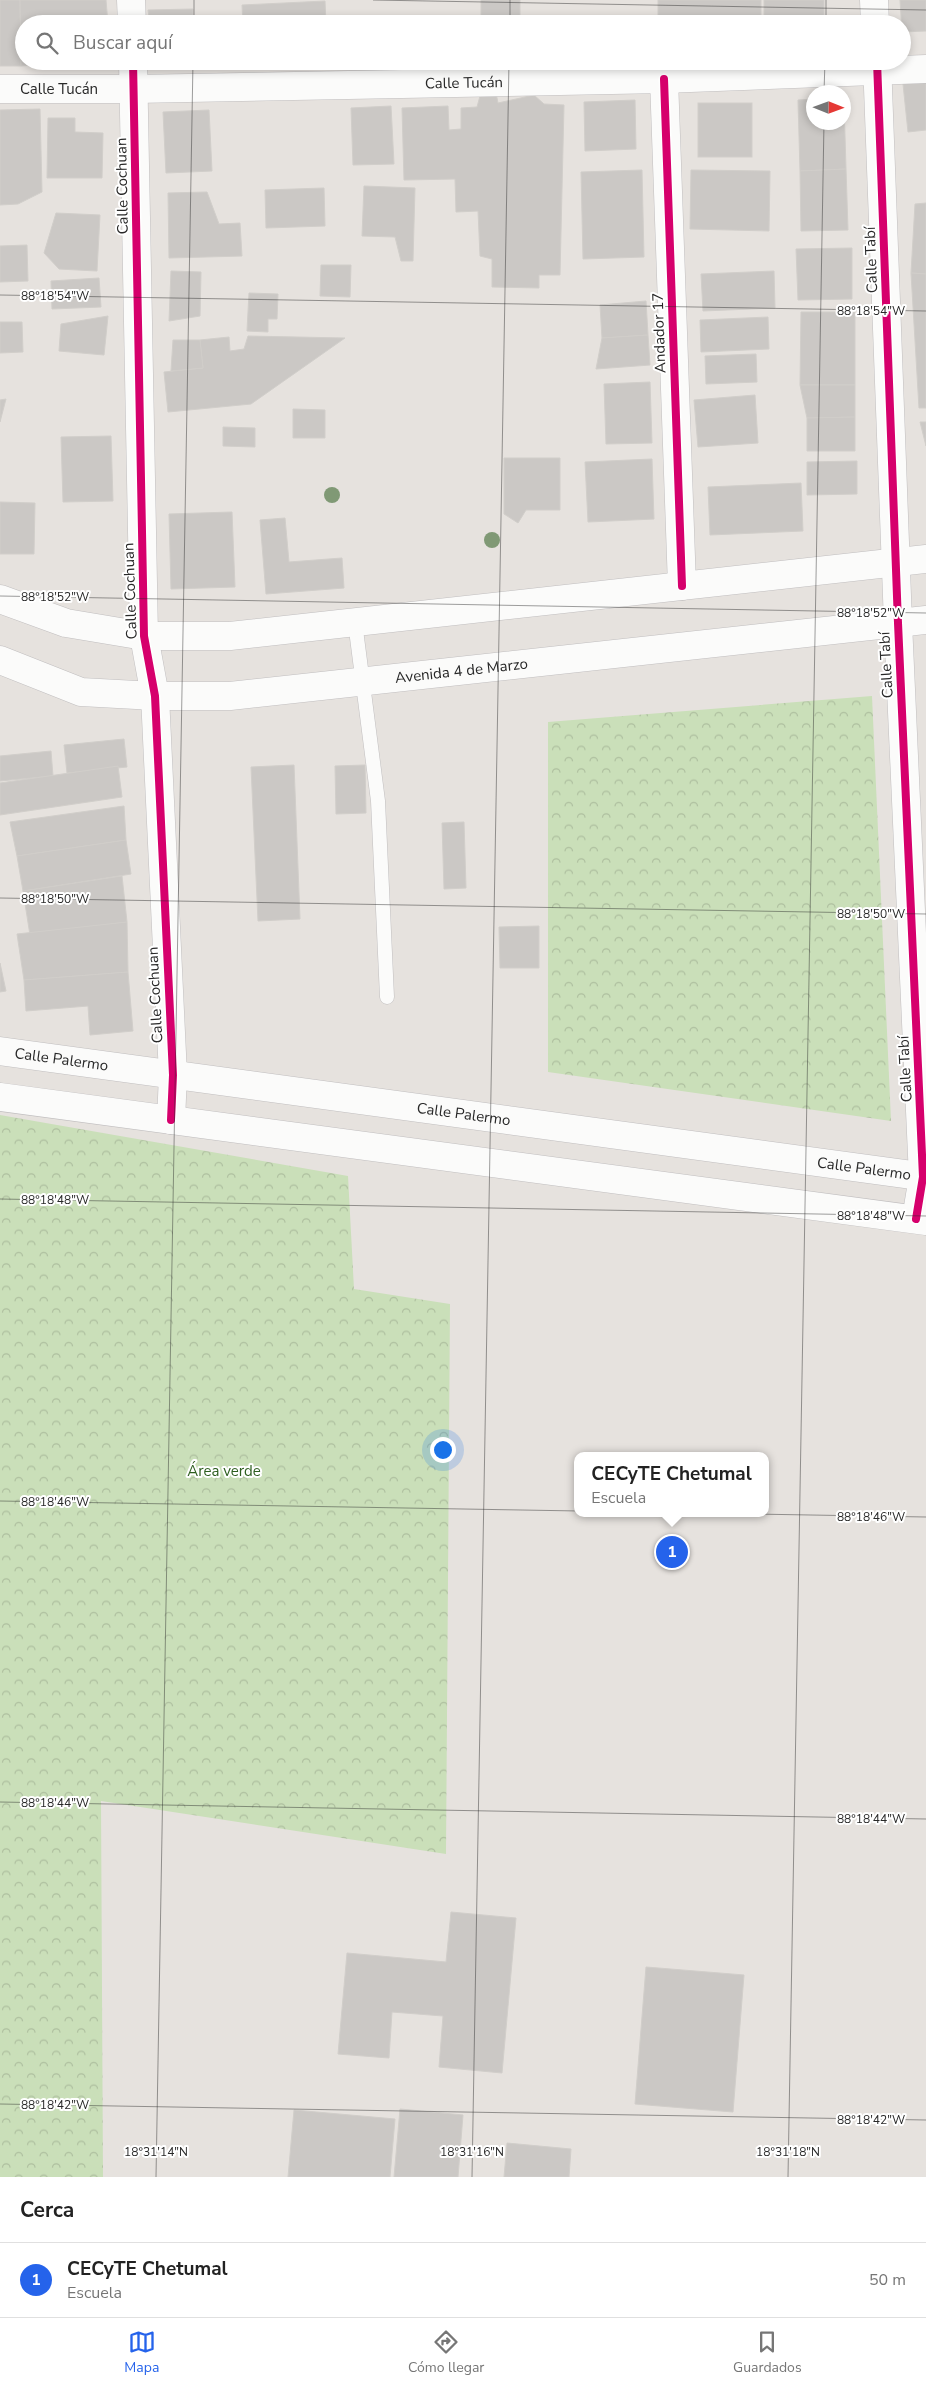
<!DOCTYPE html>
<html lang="es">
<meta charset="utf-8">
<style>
body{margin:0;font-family:"Nunito Sans",sans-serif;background:#f6f6f6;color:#222}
.compass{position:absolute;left:806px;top:85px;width:45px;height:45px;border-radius:50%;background:#fff;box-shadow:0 2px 8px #0003;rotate:91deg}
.you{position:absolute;left:442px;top:1449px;width:18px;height:18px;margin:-12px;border:4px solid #fff;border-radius:50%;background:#1a73e8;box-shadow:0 0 0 8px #1a73e833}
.badge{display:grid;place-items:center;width:32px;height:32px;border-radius:50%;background:#2563eb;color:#fff;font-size:16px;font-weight:700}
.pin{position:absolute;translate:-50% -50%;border:2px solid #fff;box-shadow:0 1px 5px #0006}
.popup{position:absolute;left:574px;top:1452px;width:195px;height:65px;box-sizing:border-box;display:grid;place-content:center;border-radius:10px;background:#fff;filter:drop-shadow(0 1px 4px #0005);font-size:16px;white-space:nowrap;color:#767676}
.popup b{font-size:19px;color:#222}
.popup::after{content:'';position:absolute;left:50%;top:100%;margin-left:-10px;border:10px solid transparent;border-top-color:#fff}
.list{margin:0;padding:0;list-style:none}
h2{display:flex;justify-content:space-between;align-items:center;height:65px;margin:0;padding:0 20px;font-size:21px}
h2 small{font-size:16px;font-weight:400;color:#767676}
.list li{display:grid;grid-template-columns:32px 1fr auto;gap:15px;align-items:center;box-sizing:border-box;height:75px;padding:0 20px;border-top:1px solid #e0e0e0}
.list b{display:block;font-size:19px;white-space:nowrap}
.list p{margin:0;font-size:16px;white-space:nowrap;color:#767676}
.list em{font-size:16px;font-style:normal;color:#767676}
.icon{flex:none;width:28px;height:28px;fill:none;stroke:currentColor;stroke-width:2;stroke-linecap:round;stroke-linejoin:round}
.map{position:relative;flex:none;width:926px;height:2177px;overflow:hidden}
.search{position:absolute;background:#fff;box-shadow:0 2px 8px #0003;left:15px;right:15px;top:15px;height:55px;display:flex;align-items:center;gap:12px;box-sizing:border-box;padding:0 18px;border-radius:28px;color:#767676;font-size:19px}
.sheet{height:140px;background:#fff}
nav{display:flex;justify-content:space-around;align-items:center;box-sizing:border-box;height:70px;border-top:1px solid #e0e0e0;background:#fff;font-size:14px;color:#767676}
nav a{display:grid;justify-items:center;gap:2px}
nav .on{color:#2563eb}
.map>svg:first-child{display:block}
.forest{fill:url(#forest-crowns)}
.building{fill:#cbc8c5;stroke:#d1ceca}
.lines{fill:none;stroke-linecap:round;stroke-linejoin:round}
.service-casing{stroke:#c0bebf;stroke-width:15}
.minor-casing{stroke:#c0bebf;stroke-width:29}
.tertiary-casing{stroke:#c0bebf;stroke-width:29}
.service{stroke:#fbfbfa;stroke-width:14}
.minor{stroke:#fbfbfa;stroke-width:28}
.tertiary{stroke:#fbfbfa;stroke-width:28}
.cycleway-casing{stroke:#fff;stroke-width:11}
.cycleway{stroke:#d6006c;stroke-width:8}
.tree{fill:#809975}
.ticks{fill:none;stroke:#282828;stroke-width:1;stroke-opacity:0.45}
.labels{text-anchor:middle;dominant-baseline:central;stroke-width:4;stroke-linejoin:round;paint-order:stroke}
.street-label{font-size:15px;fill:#282828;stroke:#fff}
.park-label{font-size:15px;fill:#2d5e1f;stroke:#fff}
.ticks-label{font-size:12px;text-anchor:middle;fill:#282828;stroke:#fff;stroke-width:4;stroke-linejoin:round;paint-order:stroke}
</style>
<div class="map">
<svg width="926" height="2177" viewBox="0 0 926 2177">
<defs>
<pattern id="forest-crowns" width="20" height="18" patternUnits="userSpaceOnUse" patternTransform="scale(1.25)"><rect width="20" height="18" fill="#cadfb9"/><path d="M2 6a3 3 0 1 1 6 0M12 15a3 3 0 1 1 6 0" fill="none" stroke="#aebf9f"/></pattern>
</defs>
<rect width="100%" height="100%" fill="#e6e2de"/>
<g class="forest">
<path d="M872,696L891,1121L548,1072V722Z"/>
<path d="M0,1115L348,1176L354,1289L450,1304L446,1854L101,1801L103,2177H0Z"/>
</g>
<g class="building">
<path d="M0,0H20L21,66H0Z"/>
<path d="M20,0H106L108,24H24V61H89L21,66Z"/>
<rect x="481" y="0" width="39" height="23"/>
<rect x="658" y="0" width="103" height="24"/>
<rect x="764" y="0" width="60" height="24"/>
<path d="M900,0H926V31L902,32Z"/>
<path d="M325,1L326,24H243L242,5Z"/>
<path d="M193,9V24H150L148,10Z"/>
<path d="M926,82V130L908,132L903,84Z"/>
<path d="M496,93L498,103L534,95L544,104L564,105L560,275H539V288L492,287V259L480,256L478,211L456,212L455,179L404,180L402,108L448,106L449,130L461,129V108L477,107L480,96Z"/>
<path d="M814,99V122H844V103L846,169L800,171L798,100Z"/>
<path d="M635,100L636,149L585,151L584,102Z"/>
<rect x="698" y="103" width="54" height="54"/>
<path d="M391,106L394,164L353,165L351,108Z"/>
<path d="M40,109L42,192L18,204L0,205V110Z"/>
<path d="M209,110L212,171L166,173L163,112Z"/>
<path d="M48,118H75V132L103,133L102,178H47Z"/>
<path d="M846,169L848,230L801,231L800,171Z"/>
<path d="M642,170L644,257L583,259L581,172Z"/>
<path d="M691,170L770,171L769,231L690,229Z"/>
<path d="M364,186L415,188L413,261H401L395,237L362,236Z"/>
<path d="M324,188L325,226L266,228L265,190Z"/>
<path d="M207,192L219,224L240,223L242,256L169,258L168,193Z"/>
<path d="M926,203V274L911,273L915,204Z"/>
<path d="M56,213L100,215L97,271L59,269L44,253Z"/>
<path d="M27,245L28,281L0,282V246Z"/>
<path d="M852,248V299L798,300L796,249Z"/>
<path d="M321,265H351L350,297L320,296Z"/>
<path d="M171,271L201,272L200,316L169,321Z"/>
<path d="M774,271L775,308L703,311L701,274Z"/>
<path d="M911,273L926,274V408H919Z"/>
<path d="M99,278L101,307L52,309L51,281Z"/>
<path d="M249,293L278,294L277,319H268V332L247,331Z"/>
<path d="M646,301L648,335L602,338L600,305Z"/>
<path d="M801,312H855V385H800Z"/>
<path d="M108,316L104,355L59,351L61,324Z"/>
<path d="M768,317L769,349L701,352L700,320Z"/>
<path d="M0,322H22L23,352L0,353Z"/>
<path d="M648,335L650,365L596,369L602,338Z"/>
<path d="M248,336L345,338L251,404L168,412L164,372L203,368L200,340L229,337L230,351L244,349Z"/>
<path d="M173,340H200L203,368L171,371Z"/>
<path d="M756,354L757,382L706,384L705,356Z"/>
<path d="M650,382L652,443L606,444L604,384Z"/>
<path d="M800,385H855V417L807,418Z"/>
<path d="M755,395L758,443L698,447L694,400Z"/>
<path d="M6,399L0,422V400Z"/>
<path d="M293,409L325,410V438H293Z"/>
<path d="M855,417V451H807V418Z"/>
<path d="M920,422H926V446Z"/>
<path d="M223,427L255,428V447L223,446Z"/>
<path d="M111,436L113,501L63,502L61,437Z"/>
<path d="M504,458H560V510H526L518,523L504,514Z"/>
<path d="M652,459L654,519L588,522L585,462Z"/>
<path d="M857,461V494L807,495V462Z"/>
<path d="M801,483L803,531L710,535L708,487Z"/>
<path d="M0,502L35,503L34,554H0Z"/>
<path d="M232,512L235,587L171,589L169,514Z"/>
<path d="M285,518L289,562L342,558L344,588L266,594L260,520Z"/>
<path d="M124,739L127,767L67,773L64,745Z"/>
<path d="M51,751L53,776L0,781V756Z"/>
<path d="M294,765L300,919L258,921L251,767Z"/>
<path d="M365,765L366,813L336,814L335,766Z"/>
<path d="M118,766L122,797L0,815V783Z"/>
<path d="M124,806L126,840L17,856L10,822Z"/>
<path d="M464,822L466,888L444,889L442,823Z"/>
<path d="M126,840L131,874L23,891L17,856Z"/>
<path d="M122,876L127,922L30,935L23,891Z"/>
<path d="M127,922L128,972L24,980L17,934Z"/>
<path d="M539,926V968H500L499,927Z"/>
<path d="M0,963L6,991L0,992Z"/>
<path d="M128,972L133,1031L90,1035L88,1006L26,1011L24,980Z"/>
<path d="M451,1912L516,1918L502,2073L439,2067L443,2016L392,2012L389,2058L338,2054L347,1953L446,1962Z"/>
<path d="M646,1967L744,1975L733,2112L635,2104Z"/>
<path d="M400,2109L463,2115L458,2177H394Z"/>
<path d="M294,2110L395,2119L390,2177H288Z"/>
<path d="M507,2143L571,2149L569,2177H504Z"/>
</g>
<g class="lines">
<g class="service-casing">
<path id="service" d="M355,622L378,801L387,997"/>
</g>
<g class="minor-casing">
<g id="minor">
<path d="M131,0L132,24"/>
<path d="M874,0L875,24"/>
<path d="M133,61L144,636L155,696L173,1075L171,1120"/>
<path d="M877,61L898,623L923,1177L916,1219"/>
<path d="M664,79L682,586"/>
<path id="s1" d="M0,89H134L664,79L926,69"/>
<path id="s2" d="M0,1051L926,1177"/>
<path d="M0,1097L926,1221"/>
</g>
</g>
<g class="tertiary-casing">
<g id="tertiary">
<path d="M0,599L66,623L144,636H230L926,559"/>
<path id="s3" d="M0,660L81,692L155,696H230L926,620"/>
</g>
</g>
<use href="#service" class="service"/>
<use href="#minor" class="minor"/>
<use href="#tertiary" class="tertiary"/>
<g class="cycleway-casing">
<g id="cycleway">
<path d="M133,61L144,636L155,696L173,1075L171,1120"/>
<path d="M877,61L898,623L923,1177L916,1219"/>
<path d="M664,79L682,586"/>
</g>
</g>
<use href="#cycleway" class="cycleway"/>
</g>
<g class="tree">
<circle cx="332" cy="495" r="8"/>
<circle cx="492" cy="540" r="8"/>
</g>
<path class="ticks" d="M373,0L926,10M194,24V0M510,24V0M826,24V0M824,92L825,61M0,295L926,311M0,596L926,613M0,898L926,914M0,1199L926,1216M0,1501L926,1517M0,1802L926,1819M0,2104L926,2120M156,2177L193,61M472,2177L509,61M788,2177L824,122"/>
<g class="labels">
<g class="street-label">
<text stroke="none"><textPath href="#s1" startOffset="464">Calle Tucán</textPath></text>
<text stroke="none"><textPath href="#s1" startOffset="59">Calle Tucán</textPath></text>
<text transform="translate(122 186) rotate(-91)">Calle Cochuan</text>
<text transform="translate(871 260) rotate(-92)">Calle Tabí</text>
<text transform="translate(659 333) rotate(-92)">Andador 17</text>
<text transform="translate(130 591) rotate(-92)">Calle Cochuan</text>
<text transform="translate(886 665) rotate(-93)">Calle Tabí</text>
<text stroke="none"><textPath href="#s3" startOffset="469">Avenida 4 de Marzo</textPath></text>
<text transform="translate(155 995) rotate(-93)">Calle Cochuan</text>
<text stroke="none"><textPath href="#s2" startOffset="62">Calle Palermo</textPath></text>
<text transform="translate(905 1069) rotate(-93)">Calle Tabí</text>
<text stroke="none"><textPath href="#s2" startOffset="468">Calle Palermo</textPath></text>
<text stroke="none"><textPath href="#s2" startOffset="872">Calle Palermo</textPath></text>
</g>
<g class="park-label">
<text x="224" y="1471">Área verde</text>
</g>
</g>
<g class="ticks-label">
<text x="55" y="300">88°18'54"W</text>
<text x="871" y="315">88°18'54"W</text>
<text x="55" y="601">88°18'52"W</text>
<text x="871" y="617">88°18'52"W</text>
<text x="55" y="903">88°18'50"W</text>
<text x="871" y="918">88°18'50"W</text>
<text x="55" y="1204">88°18'48"W</text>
<text x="871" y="1220">88°18'48"W</text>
<text x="55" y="1506">88°18'46"W</text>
<text x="871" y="1521">88°18'46"W</text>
<text x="55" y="1807">88°18'44"W</text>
<text x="871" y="1823">88°18'44"W</text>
<text x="55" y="2109">88°18'42"W</text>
<text x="871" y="2124">88°18'42"W</text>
<text x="156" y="2156">18°31'14"N</text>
<text x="472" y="2156">18°31'16"N</text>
<text x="788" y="2156">18°31'18"N</text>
</g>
</svg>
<svg class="compass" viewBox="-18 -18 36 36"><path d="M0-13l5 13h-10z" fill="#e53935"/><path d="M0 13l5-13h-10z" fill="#767676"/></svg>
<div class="you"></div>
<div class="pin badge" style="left:672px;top:1552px">1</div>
<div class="popup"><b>CECyTE Chetumal</b>Escuela</div>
<div class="search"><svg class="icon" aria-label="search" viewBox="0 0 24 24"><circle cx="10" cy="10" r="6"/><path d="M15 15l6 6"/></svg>Buscar aquí</div>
</div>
<section class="sheet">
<h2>Cerca<small></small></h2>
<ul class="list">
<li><span class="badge">1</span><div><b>CECyTE Chetumal</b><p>Escuela</p></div><em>50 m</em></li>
</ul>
</section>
<nav>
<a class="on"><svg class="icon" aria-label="map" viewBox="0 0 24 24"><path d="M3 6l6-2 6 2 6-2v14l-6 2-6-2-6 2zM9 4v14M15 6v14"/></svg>Mapa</a>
<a><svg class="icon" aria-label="directions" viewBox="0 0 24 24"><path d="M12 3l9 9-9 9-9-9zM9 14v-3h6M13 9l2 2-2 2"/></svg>Cómo llegar</a>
<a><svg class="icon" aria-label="saved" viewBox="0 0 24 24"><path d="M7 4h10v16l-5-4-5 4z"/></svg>Guardados</a>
</nav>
